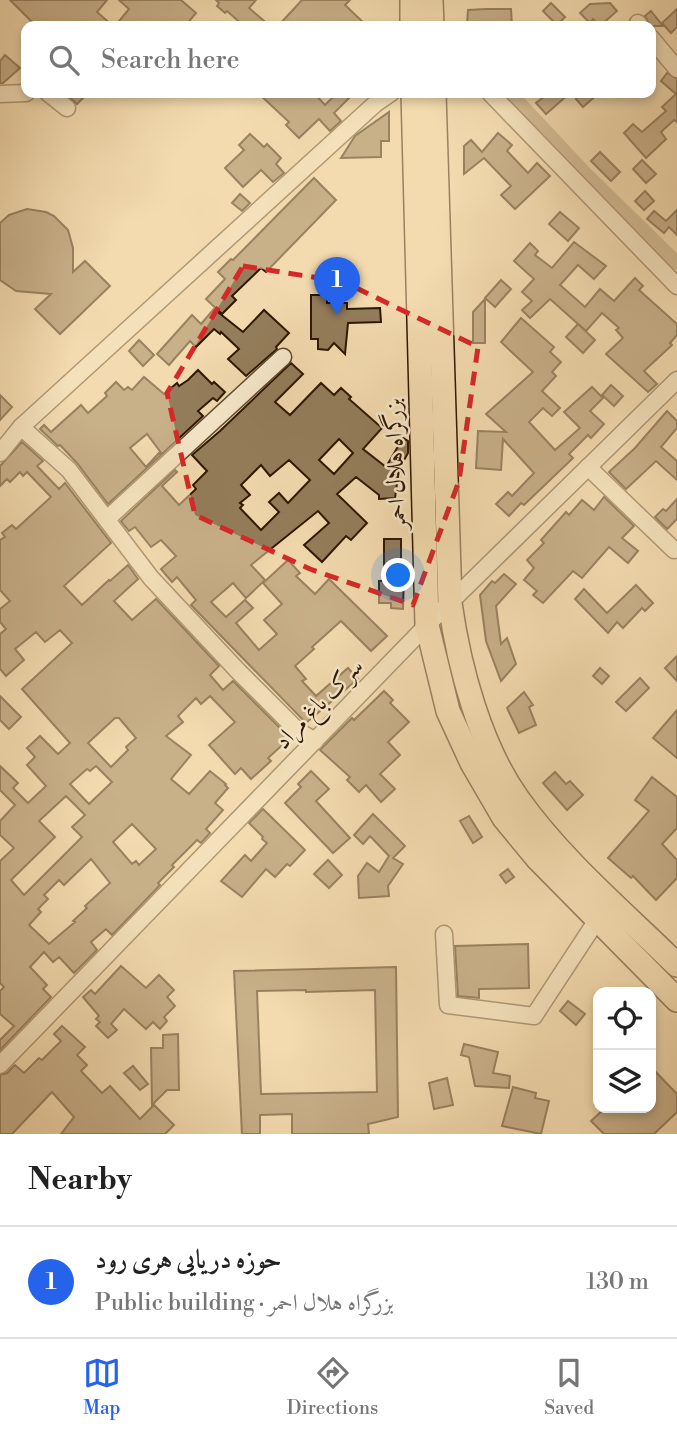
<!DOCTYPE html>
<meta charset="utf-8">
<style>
body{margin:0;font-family:"Libre Bodoni",Amiri,serif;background:#f6f6f6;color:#222}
.controls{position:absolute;right:21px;bottom:21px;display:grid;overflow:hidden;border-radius:14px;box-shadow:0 4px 10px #0003}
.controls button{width:63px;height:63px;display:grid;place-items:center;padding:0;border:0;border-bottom:2px solid #e0e0e0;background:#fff;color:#222;font:35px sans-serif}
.you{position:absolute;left:399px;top:576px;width:24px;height:24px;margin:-18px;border:5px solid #fff;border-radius:50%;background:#1a73e8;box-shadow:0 0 0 10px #1a73e833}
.badge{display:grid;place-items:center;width:46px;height:46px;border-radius:50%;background:#2563eb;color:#fff;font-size:23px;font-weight:700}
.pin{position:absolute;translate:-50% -58px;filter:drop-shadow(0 2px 4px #0008)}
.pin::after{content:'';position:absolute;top:37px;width:24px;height:21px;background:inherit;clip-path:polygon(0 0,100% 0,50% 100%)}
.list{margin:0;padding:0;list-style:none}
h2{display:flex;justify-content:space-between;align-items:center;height:91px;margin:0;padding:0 28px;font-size:30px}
h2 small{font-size:23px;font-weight:400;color:#767676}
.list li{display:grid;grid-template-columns:46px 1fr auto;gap:21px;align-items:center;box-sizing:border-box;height:112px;padding:0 28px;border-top:2px solid #e0e0e0}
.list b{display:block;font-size:26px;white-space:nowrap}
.list p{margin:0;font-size:23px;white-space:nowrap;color:#767676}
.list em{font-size:23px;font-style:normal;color:#767676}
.icon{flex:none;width:38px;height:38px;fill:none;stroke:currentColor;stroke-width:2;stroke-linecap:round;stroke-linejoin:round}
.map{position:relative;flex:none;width:677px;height:1134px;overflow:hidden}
.search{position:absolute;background:#fff;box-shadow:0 4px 10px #0003;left:21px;right:21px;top:21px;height:77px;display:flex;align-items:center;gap:18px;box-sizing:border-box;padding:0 24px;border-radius:14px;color:#767676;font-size:26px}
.sheet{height:203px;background:#fff}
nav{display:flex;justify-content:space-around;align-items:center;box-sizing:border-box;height:98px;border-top:2px solid #e0e0e0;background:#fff;font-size:19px;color:#767676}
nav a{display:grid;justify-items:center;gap:4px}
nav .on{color:#2563eb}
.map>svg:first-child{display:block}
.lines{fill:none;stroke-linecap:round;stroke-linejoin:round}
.canal{stroke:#b09874;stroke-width:14}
.building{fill:#947d5b;stroke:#2e1700;stroke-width:2;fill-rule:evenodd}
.minor-casing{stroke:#5f482c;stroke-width:19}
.highway-casing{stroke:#2e1700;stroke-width:26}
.minor{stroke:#f7e8cb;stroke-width:16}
.highway{stroke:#f3dbaf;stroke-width:23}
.marked{fill:none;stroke:#d62828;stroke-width:5;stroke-dasharray:14 9;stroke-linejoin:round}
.labels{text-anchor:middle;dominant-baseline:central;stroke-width:5;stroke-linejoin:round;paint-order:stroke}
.street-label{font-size:24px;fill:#2e1700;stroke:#f7e8cb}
</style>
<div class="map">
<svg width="677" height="1134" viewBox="0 0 677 1134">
<rect width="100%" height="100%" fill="#f3dbaf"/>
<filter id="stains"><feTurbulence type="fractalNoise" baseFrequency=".00286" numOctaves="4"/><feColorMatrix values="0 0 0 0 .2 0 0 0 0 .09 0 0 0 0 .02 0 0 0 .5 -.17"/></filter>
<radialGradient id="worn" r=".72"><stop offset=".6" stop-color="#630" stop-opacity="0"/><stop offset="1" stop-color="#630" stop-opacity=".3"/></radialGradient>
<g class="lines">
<path class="canal" d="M510,93L585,173L677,263"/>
</g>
<g class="building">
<path d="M10,0H107L97,12L113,26H36Z"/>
<path d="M119,0H181L196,13L185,26H115L129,9Z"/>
<path d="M216,0H256L249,8L270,26H244L227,11L225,13L217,6L219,3Z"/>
<path d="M302,0H350L345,5L367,26H278Z"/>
<path d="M551,3L565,17L557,25L543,11Z"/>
<path d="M610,3L617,11L600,26L593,19L590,23L580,13L590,4Z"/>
<path d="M486,9H511L512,26L467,24L468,10Z"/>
<path d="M677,9V27L671,33L662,23Z"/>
<path d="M651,11L663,26H650L645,16Z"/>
<path d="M5,55L20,68L3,83H0V61Z"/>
<path d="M667,73L677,79V122L674,120L661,132L666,139L646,158L624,133L633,124L642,132L666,111L662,107L676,94L661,81Z"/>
<path d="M65,93H88L77,104Z"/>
<path d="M258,93H314L325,105L337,93H354L334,113L341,121L330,131L319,119L299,138L286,125L289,122Z"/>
<path d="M549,93H570L546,114L536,103Z"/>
<path d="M583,93H599L583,107L576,99Z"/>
<path d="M389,112V141H381V157L341,158L355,136Z"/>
<path d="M498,133L512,145L507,151L528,173L537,163L550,176L515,209L501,195L511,186L484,158L464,174V146L471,140L482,152Z"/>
<path d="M250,134L264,147L267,144L281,158L276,164L284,173L273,182L261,170L243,187L225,168L244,150L239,145Z"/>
<path d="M600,152L620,172L611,181L591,161Z"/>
<path d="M642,160L656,174L646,183L633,169Z"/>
<path d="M314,178L336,200L266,272L261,268L232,296L236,300L222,314L206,299L225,279L218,272L231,259L233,260Z"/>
<path d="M645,191L654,201L644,210L635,201Z"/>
<path d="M240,194L250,203L242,211L232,203Z"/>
<path d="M27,209L46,212L54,216L68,230L73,248V272L85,261L110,286L60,334L35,309L51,294L16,291L0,280V223L9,215Z"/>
<path d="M677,210V235L669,227L664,233L647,219L654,211L666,221Z"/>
<path d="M560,212L579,228L568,241L549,224Z"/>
<path d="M574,242L606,266L594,279L578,265L560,285L585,307L600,289L614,301L635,278L643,286L639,290L677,324V335L670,343L672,345L644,371L657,384L648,392L606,354L623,338L616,330L619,328L602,313L586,331L550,299L530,318L522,310L532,301L522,292L534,279L514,261L530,243L538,251L535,255L552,268Z"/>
<path d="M501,280L511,289L495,307L485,298Z"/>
<path d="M311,295H327V303H347V309L380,308L381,322L348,323L345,354L334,343L328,350L318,349V339H311Z"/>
<path d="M485,299V343H473V312Z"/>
<path d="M214,309L243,332L264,310L289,333L276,347L277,349L246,376L228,359L239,349L221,332L220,334L214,329L196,347L190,341L169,365L157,354L192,315L201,324Z"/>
<path d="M521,318L554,347L550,352L561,362L552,372L556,376L542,391L560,408L552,416L543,408L529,422L555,450L580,428L564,412L592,387L603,398L590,411L604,424L591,438L588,435L569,454L573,458L524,505L521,503L509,516L496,504L508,492L512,496L534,473L503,439L501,470L476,468L478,431L506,432L486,414L533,372L501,342Z"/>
<path d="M578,324L595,340L583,353L566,337Z"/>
<path d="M139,340L154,355L143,366L129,351Z"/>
<path d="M291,363L303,374L275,402L290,415L321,383L334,395L341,388L351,397L349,399L382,428L363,449L386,467L403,438L408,441V453L399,469L395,498L379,499V495L356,477L337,494L367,523L351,540L346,536L322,562L304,545L329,523L318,511L251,565L265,580L246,598L233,583L211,602L226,617L245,600L253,608L236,623L259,650L277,634L264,620L282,604L263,583L288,560L300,573L296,576L315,594L329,579L387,636L371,651L341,621L312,647L314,649L295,666L306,679L302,681L316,696L348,668L358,679L306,723L191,605L196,600L177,577L172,582L161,569L176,556L161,540L151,547L135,527L129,531L121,521L175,470L177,472L162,486L179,505L196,489L193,485L207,471L192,455L220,431ZM339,439L353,453L334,474L319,460ZM289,460L310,480L288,503L279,493L269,502L279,512L261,530L240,508L243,505L240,503L250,495L241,485L261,465L270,476Z"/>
<path d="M198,370L212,384L214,382L225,392L217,401L213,398L198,411L203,416L162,454L147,434L130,448L146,467L159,453L161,455L108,504L77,463L60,445L58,446L40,429L44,425L51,432L81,405L88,413L107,396L105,393L116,382L124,390L128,387L132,390L144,377L164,394L177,383L179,386L188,380Z"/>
<path d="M611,385L623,396L614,406L602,395Z"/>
<path d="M0,395L12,407L0,420Z"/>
<path d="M667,411L677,421V428L661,447L677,461V480L656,461L626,489L609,472L635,448Z"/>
<path d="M22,442L43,461L37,466L59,489L65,483L111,543L64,586L82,605L109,580L110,581L128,565L138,579L114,601L132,620L156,599L219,666L210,675L223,690L233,681L290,738L268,758L271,761L251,779L241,768L235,774L209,745L235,722L210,696L201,704L196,698L178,716L183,722L166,736L191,755L171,779L189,794L210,771L226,784L225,785L228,788L215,803L223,810L206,829L210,833L201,843L197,840L172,865L174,867L158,883L160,885L112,935L106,929L91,942L97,950L74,973L59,957L53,962L44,952L30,967L47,985L43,989L51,997L0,1050V1040L14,1026L0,1014V991L4,987L0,983V861L14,848L0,835V821L15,805L0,790V766L18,783L13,788L28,803L46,786L27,765L35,757L27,748L40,736L58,754L70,743L22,689L72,643L60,630L45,642L36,632L15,649L24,660L6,676L0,669V634L6,629L0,622V609L10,601L0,590V540L5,537L2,533L12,525L16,529L51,497L27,472L23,476L20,472L10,482L7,479L0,486V466ZM115,718H119L136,738L126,747L128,750L111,767L88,743ZM96,766L112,782L89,804L70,784L87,769L90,771ZM66,796L85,815L72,827L82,837L24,895L11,880L55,837L39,821ZM132,824L156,849L139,865L136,861L132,864L113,842ZM91,859L110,883L85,906L87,908L73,921L75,922L49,944L29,925L41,912L38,909L48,899L44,895L59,880L64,885Z"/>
<path d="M604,497L634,526L622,538L638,551L628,563L609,547L582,578L573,571L543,603L533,595L537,591L524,580L534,568L527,560L544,543L541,540L566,512L569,515L582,500L594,510Z"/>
<path d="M677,499V519L667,529L655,517L663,509L666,511Z"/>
<path d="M384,539H401V574H404L403,609L391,608V603H379V581H384Z"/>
<path d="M504,574L516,584L496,606L501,644L507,638L516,664L501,681L486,641L480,595L492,581L495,583Z"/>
<path d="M636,585L653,603L645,611L642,608L623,628L617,622L608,633L575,599L584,589L607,613Z"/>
<path d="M677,656V681L665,668Z"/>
<path d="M600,668L609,676L602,684L593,676Z"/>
<path d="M640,678L649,688L626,711L616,702Z"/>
<path d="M384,691L393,700L390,703L409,722L388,742L400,755L380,774L395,789L381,802L366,785L359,792L347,780L350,777L320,750L352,718L354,720Z"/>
<path d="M524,692L533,705L529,707L536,725L519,733L507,708Z"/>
<path d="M0,696L21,717L9,729L0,720Z"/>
<path d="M677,710V758L653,738Z"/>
<path d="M311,771L329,789L316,801L350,838L333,853L285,803L301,787L298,784Z"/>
<path d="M555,772L566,784L570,781L583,795L567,810L543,783Z"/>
<path d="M652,777L677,797V828L662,844L677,860V878L656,900L633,876L631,878L608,858L649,811L635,800Z"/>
<path d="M263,809L305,850L290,866L287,864L275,877L266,869L242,897L221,881L245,855L251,861L267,843L262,839L263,837L249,823Z"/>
<path d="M373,814L405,846L393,858L403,864L388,886L389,896L359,898L358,876L367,863L379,872L389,856L370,836L363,844L354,835Z"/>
<path d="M469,816L482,837L473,843L460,821Z"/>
<path d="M328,860L342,875L329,888L314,874Z"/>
<path d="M508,869L514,877L506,883L500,875Z"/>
<path d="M528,944L529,988L479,989V998L458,996L455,946Z"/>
<path d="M121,966L146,988L159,975L174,990L167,997L175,1006L164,1017L167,1021L160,1029L153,1022L146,1029L124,1009L111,1024L117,1030L108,1038L96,1026L100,1022L96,1019L99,1016L83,997L91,990L95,994Z"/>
<path d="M396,967L398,1117L368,1124L369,1134H292V1114L260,1115V1134H242L234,971ZM306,990V992L375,990L377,1092L261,1094L257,991Z"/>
<path d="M568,1001L585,1014L576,1025L560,1011Z"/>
<path d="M62,1026L85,1047L77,1055L87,1065L81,1071L102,1093L110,1086L140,1119L154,1105L174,1125L165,1134H61L74,1117L52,1092L12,1134H0V1075L7,1073L15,1065L24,1073L39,1058L42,1060L61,1041L54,1034Z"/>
<path d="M178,1034L179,1090H167L152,1105L151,1048H163V1035Z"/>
<path d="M464,1044L498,1052L493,1073L510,1076L509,1088L475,1086L469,1057L461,1055Z"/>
<path d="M133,1066L148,1084L140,1090L124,1073Z"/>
<path d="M651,1067L677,1094V1112L654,1134H604L591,1121L605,1108H651Z"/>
<path d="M447,1078L453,1105L434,1109L429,1083Z"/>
<path d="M513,1087L536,1093L535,1098L549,1101L541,1134L502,1126Z"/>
</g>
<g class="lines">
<g class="minor-casing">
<g id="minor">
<path d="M638,23L640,26"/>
<path d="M651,38L677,69"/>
<path d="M48,93L67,108"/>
<path d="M490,93L677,286"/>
<path d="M0,94L26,93"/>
<path d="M21,427L69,470L151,578L237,670L297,730L315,741"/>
<path d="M0,453L21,427L375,104L391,93"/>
<path d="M588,467L674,550"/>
<path d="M107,519L283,357"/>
<path d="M444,934L448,1005L534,1016L597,920"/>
<path d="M0,1065L427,625L677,380"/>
</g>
</g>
<g class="highway-casing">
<g id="highway">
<path d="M412,0V26"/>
<path d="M431,0L432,26"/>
<path d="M413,93L427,625L448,711L472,763L504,818L537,858L677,1000"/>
<path d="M434,93L450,603C459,667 480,746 518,799C562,861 623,912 677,965"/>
</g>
</g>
<use href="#minor" class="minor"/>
<use href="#highway" class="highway"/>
</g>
<path d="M0 0H677V1134H0ZM243,266L344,282L478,347L459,481L413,605L310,569L195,515L167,393Z" fill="#f3dbaf" fill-opacity=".55" fill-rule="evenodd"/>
<path class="marked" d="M243,266L344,282L478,347L459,481L413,605L310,569L195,515L167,393Z"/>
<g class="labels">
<g class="street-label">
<text transform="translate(396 464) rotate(-92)">بزرگراه هلال احمر</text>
<text transform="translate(319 704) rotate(-46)">سرک باغ مراد</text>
</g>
</g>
<rect width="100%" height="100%" filter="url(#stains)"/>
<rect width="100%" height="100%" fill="url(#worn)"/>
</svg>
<div class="controls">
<button><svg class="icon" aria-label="locate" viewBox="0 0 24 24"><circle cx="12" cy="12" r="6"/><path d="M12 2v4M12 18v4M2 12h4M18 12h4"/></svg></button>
<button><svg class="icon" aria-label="layers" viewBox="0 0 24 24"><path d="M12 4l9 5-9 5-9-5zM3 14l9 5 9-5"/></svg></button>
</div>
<div class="you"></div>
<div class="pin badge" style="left:337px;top:315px">1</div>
<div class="search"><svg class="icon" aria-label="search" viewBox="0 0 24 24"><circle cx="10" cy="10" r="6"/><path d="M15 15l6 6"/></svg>Search here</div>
</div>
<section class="sheet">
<h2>Nearby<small></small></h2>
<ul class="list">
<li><span class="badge">1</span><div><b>حوزه دریایی هری رود</b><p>Public building · بزرگراه هلال احمر</p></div><em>130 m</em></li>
</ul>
</section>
<nav>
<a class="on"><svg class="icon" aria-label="map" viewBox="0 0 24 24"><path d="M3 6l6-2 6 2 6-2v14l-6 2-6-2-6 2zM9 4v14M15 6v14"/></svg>Map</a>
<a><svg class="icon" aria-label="directions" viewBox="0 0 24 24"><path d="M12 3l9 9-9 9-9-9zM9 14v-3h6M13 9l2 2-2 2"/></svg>Directions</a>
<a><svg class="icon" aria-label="saved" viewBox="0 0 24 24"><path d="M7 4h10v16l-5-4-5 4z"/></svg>Saved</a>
</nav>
